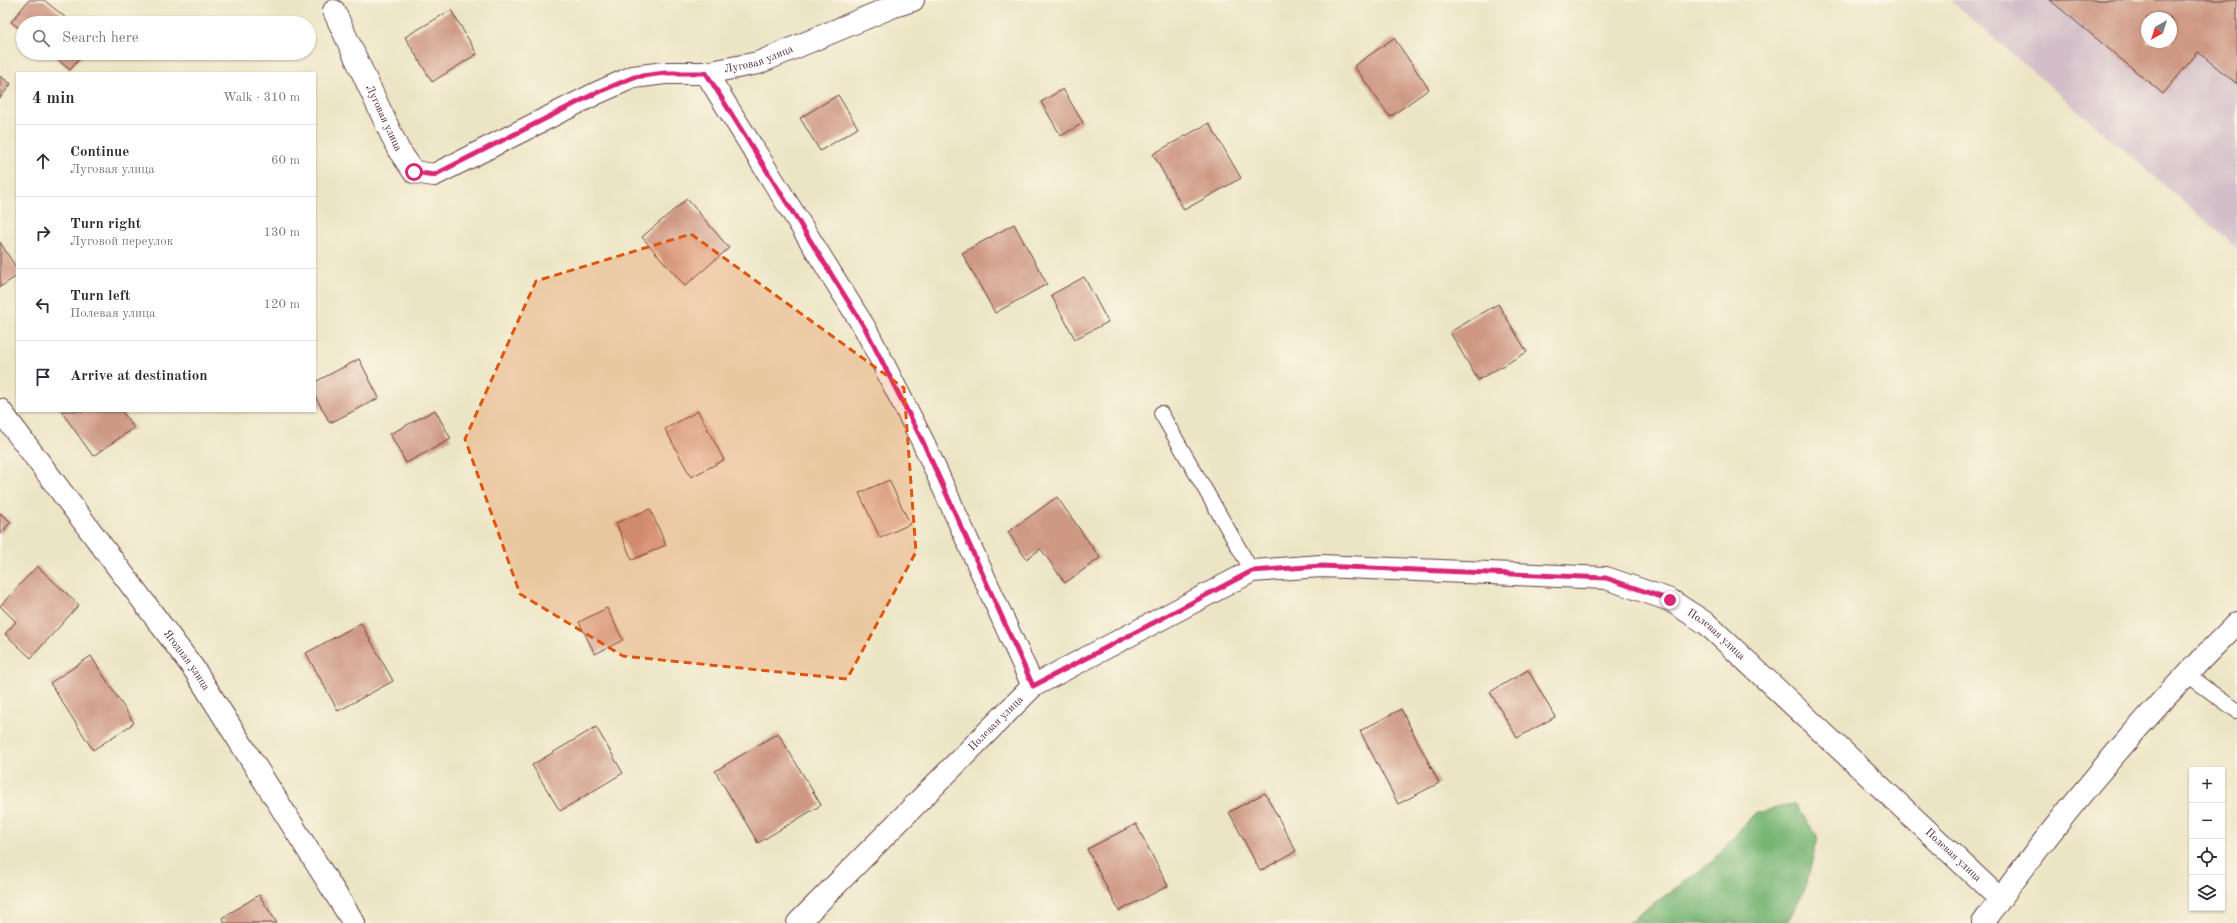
<!DOCTYPE html>
<meta charset="utf-8">
<style>
body{margin:0;font-family:"Old Standard TT",serif;background:#f7f7f7;color:#2b2b33}
.controls{position:absolute;right:12px;bottom:12px;display:grid;overflow:hidden;border-radius:0px;box-shadow:0 1px 3px #0004}
.controls button{width:36px;height:36px;display:grid;place-items:center;padding:0;border:0;border-bottom:1px solid #e1e1e2;background:#fff;color:#2b2b33;font:20px sans-serif}
.compass{position:absolute;left:2141px;top:12px;width:36px;height:36px;border-radius:50%;background:#fff;box-shadow:0 1px 3px #0004;rotate:219deg}
.stop{position:absolute;width:12px;height:12px;margin:-9px;border:3px solid #db2777;border-radius:50%;background:#fff}
.stop.end{background:#db2777;border-color:#fff;box-shadow:0 1px 4px #0008}
.list{margin:0;padding:0;list-style:none}
h2{display:flex;justify-content:space-between;align-items:center;height:52px;margin:0;padding:0 16px;font-size:17px}
h2 small{font-size:13px;font-weight:400;color:#7c7c81}
.list li{display:grid;grid-template-columns:26px 1fr auto;gap:12px;align-items:center;box-sizing:border-box;height:72px;padding:0 16px;border-top:1px solid #e1e1e2}
.list b{display:block;font-size:15px;white-space:nowrap}
.list p{margin:0;font-size:13px;white-space:nowrap;color:#7c7c81}
.list em{font-size:13px;font-style:normal;color:#7c7c81}
.icon{flex:none;width:22px;height:22px;fill:none;stroke:currentColor;stroke-width:2;stroke-linecap:round;stroke-linejoin:round}
.map{position:relative;flex:none;width:2237px;height:923px;overflow:hidden}
.search{position:absolute;background:#fff;box-shadow:0 1px 3px #0004;left:16px;top:16px;width:300px;height:44px;display:flex;align-items:center;gap:10px;box-sizing:border-box;padding:0 14px;border-radius:22px;color:#7c7c81;font-size:15px}
.panel{position:absolute;background:#fff;box-shadow:0 1px 3px #0004;left:16px;top:72px;width:300px;height:340px;border-radius:0px}
.map>svg:first-child{display:block}
.industrial{fill:#d2bdc8;fill-rule:evenodd}
.forest{fill:#78b675;stroke:#616a50}
.building{fill:#ce9883;fill-rule:evenodd}
.lines{fill:none;stroke-linecap:round;stroke-linejoin:round}
.lane-casing{stroke:#623d42;stroke-width:16}
.street-casing{stroke:#623d42;stroke-width:24}
.secondary-casing{stroke:#623d42;stroke-width:24}
.lane{stroke:#fff;stroke-width:14}
.street{stroke:#fff;stroke-width:22}
.secondary{stroke:#fff;stroke-width:22}
.route{stroke:#db2777;stroke-width:5}
.marked{fill:#e0560e;fill-opacity:0.2;stroke:#e0560e;stroke-width:3;stroke-dasharray:8 5;stroke-linejoin:round}
.labels{text-anchor:middle;dominant-baseline:central;stroke-width:3;stroke-linejoin:round;paint-order:stroke}
.street-label{font-size:11px;fill:#4a1f2b;stroke:#fcf5e5}
</style>
<div class="map">
<svg width="2237" height="923" viewBox="0 0 2237 923">
<rect width="100%" height="100%" fill="#fcf5e5"/>
<filter id="ink" filterUnits="userSpaceOnUse"><feTurbulence type="fractalNoise" baseFrequency=".025" numOctaves="2"/><feDisplacementMap in="SourceGraphic" scale="8" xChannelSelector="R" yChannelSelector="G"/><feConvolveMatrix kernelMatrix="1 2 1 2 8 2 1 2 1" color-interpolation-filters="sRGB"/></filter>
<filter id="wash" filterUnits="userSpaceOnUse"><feTurbulence type="fractalNoise" baseFrequency=".012" numOctaves="4" result="noise"/><feDisplacementMap in="SourceGraphic" scale="16" xChannelSelector="R" yChannelSelector="G"/><feGaussianBlur stdDeviation="0.9" result="paint"/><feColorMatrix in="noise" values="0 0 0 0 0 0 0 0 0 0 0 0 0 0 0 0 0 1.4 0 .05"/><feComposite in="paint" operator="in"/></filter>
<g filter="url(#wash)">
<rect width="100%" height="100%" fill="#ece5c5"/>
<path class="industrial" d="M1950,0H2237V248ZM2147,18H2171V42H2147Z"/>
<path class="forest" d="M1794,803L1818,837L1806,885L1787,923H1627L1713,861L1754,814Z"/>
<g id="blocks">
<g class="building">
<path d="M29,0H44L72,23H23V31L11,22Z"/>
<path d="M2050,0H2237V84L2198,52L2163,94ZM2147,18H2171V42H2147Z"/>
<path d="M451,10L477,54L432,82L405,37Z"/>
<path d="M1394,38L1429,89L1390,117L1354,66Z"/>
<path d="M50,53H84L70,70Z"/>
<path d="M0,76L11,84L0,98Z"/>
<path d="M1063,89L1083,123L1061,136L1041,102Z"/>
<path d="M838,95L858,128L820,151L800,118Z"/>
<path d="M1209,123L1241,178L1184,210L1153,154Z"/>
<path d="M687,199L729,248L685,286L642,237Z"/>
<path d="M1014,224L1047,284L995,313L962,253Z"/>
<path d="M0,242L17,269V276L0,287Z"/>
<path d="M1084,277L1108,322L1075,339L1051,295Z"/>
<path d="M1498,304L1527,352L1478,380L1450,332Z"/>
<path d="M359,359L379,398L330,423L315,396V382Z"/>
<path d="M435,410L451,439L406,463L390,434Z"/>
<path d="M61,411H122L134,428L93,456Z"/>
<path d="M698,411L724,460L691,477L665,429Z"/>
<path d="M889,480L910,524L880,538L859,493Z"/>
<path d="M1057,497L1100,558L1065,583L1041,549L1026,559L1008,532Z"/>
<path d="M650,509L666,545L632,560L616,523Z"/>
<path d="M0,513L11,522L0,534Z"/>
<path d="M37,566L79,605L31,658L5,634L16,622L0,606Z"/>
<path d="M607,608L623,640L595,654L579,622Z"/>
<path d="M361,623L393,681L338,711L306,653Z"/>
<path d="M91,656L134,723L93,750L50,683Z"/>
<path d="M1528,670L1555,717L1517,738L1490,692Z"/>
<path d="M1401,709L1439,783L1398,804L1360,731Z"/>
<path d="M596,727L623,773L560,811L532,765Z"/>
<path d="M778,733L821,805L758,843L715,771Z"/>
<path d="M1265,793L1296,851L1260,871L1229,812Z"/>
<path d="M1136,824L1168,886L1119,911L1087,849Z"/>
<path d="M259,895L277,923H225L222,918Z"/>
</g>
</g>
</g>
<g filter="url(#ink)">
<use href="#blocks" fill-opacity="0" stroke="#623d42" stroke-width="1"/>
<g class="lines">
<g class="lane-casing">
<g id="lane">
<path d="M1161,413L1252,571"/>
<path d="M2186,674L2237,711"/>
</g>
</g>
<g class="street-casing">
<g id="street">
<path id="s1" d="M334,11L398,149L414,172L434,175L597,93L633,77L665,73H706L758,63L894,6L913,0"/>
<path d="M706,73L866,330L923,442L1033,686"/>
<path id="s2" d="M0,410L194,669L354,923"/>
<path id="s3" d="M798,923L1033,686L1252,571L1321,566L1606,578L1670,600L1707,624L2000,899"/>
</g>
</g>
<g class="secondary-casing">
<path id="secondary" d="M1983,923C2059,816 2144,715 2237,623"/>
</g>
<use href="#lane" class="lane"/>
<use href="#street" class="street"/>
<use href="#secondary" class="secondary"/>
</g>
</g>
<g class="lines" filter="url(#ink)">
<path class="route" d="M414,172L434,175L596,93L634,77L665,73H706L866,330L923,442L1033,686L1252,571L1321,566L1606,578L1670,600"/>
</g>
<path class="marked" d="M691,234L904,388L916,552L847,679L623,656L520,594L465,439L536,281Z"/>
<g class="labels">
<g class="street-label">
<text stroke="none"><textPath href="#s1" startOffset="550">Луговая улица</textPath></text>
<text stroke="none"><textPath href="#s1" startOffset="118">Луговая улица</textPath></text>
<text stroke="none"><textPath href="#s3" startOffset="1061">Полевая улица</textPath></text>
<text stroke="none"><textPath href="#s2" startOffset="312">Ягодная улица</textPath></text>
<text stroke="none"><textPath href="#s3" startOffset="281">Полевая улица</textPath></text>
<text stroke="none"><textPath href="#s3" startOffset="1385">Полевая улица</textPath></text>
</g>
</g>
</svg>
<div class="controls">
<button>+</button>
<button>−</button>
<button><svg class="icon" aria-label="locate" viewBox="0 0 24 24"><circle cx="12" cy="12" r="6"/><path d="M12 2v4M12 18v4M2 12h4M18 12h4"/></svg></button>
<button><svg class="icon" aria-label="layers" viewBox="0 0 24 24"><path d="M12 4l9 5-9 5-9-5zM3 14l9 5 9-5"/></svg></button>
</div>
<svg class="compass" viewBox="-18 -18 36 36"><path d="M0-13l5 13h-10z" fill="#e53935"/><path d="M0 13l5-13h-10z" fill="#7c7c81"/></svg>
<div class="stop" style="left:414px;top:172px"></div>
<div class="stop end" style="left:1670px;top:600px"></div>
<div class="search"><svg class="icon" aria-label="search" viewBox="0 0 24 24"><circle cx="10" cy="10" r="6"/><path d="M15 15l6 6"/></svg>Search here</div>
<section class="panel">
<h2>4 min<small>Walk · 310 m</small></h2>
<ul class="list">
<li><svg class="icon" aria-label="ahead" viewBox="0 0 24 24"><path d="M12 20V5M6 11l6-6 6 6"/></svg><div><b>Continue</b><p>Луговая улица</p></div><em>60 m</em></li>
<li><svg class="icon" aria-label="right" viewBox="0 0 24 24"><path d="M7 20v-9h11M14 6l5 5-5 5"/></svg><div><b>Turn right</b><p>Луговой переулок</p></div><em>130 m</em></li>
<li><svg class="icon" aria-label="left" viewBox="0 0 24 24"><path d="M17 20v-9H6M10 6l-5 5 5 5"/></svg><div><b>Turn left</b><p>Полевая улица</p></div><em>120 m</em></li>
<li><svg class="icon" aria-label="arrive" viewBox="0 0 24 24"><path d="M6 21V4h12l-3 4 3 4H6"/></svg><div><b>Arrive at destination</b></div></li>
</ul>
</section>
</div>
